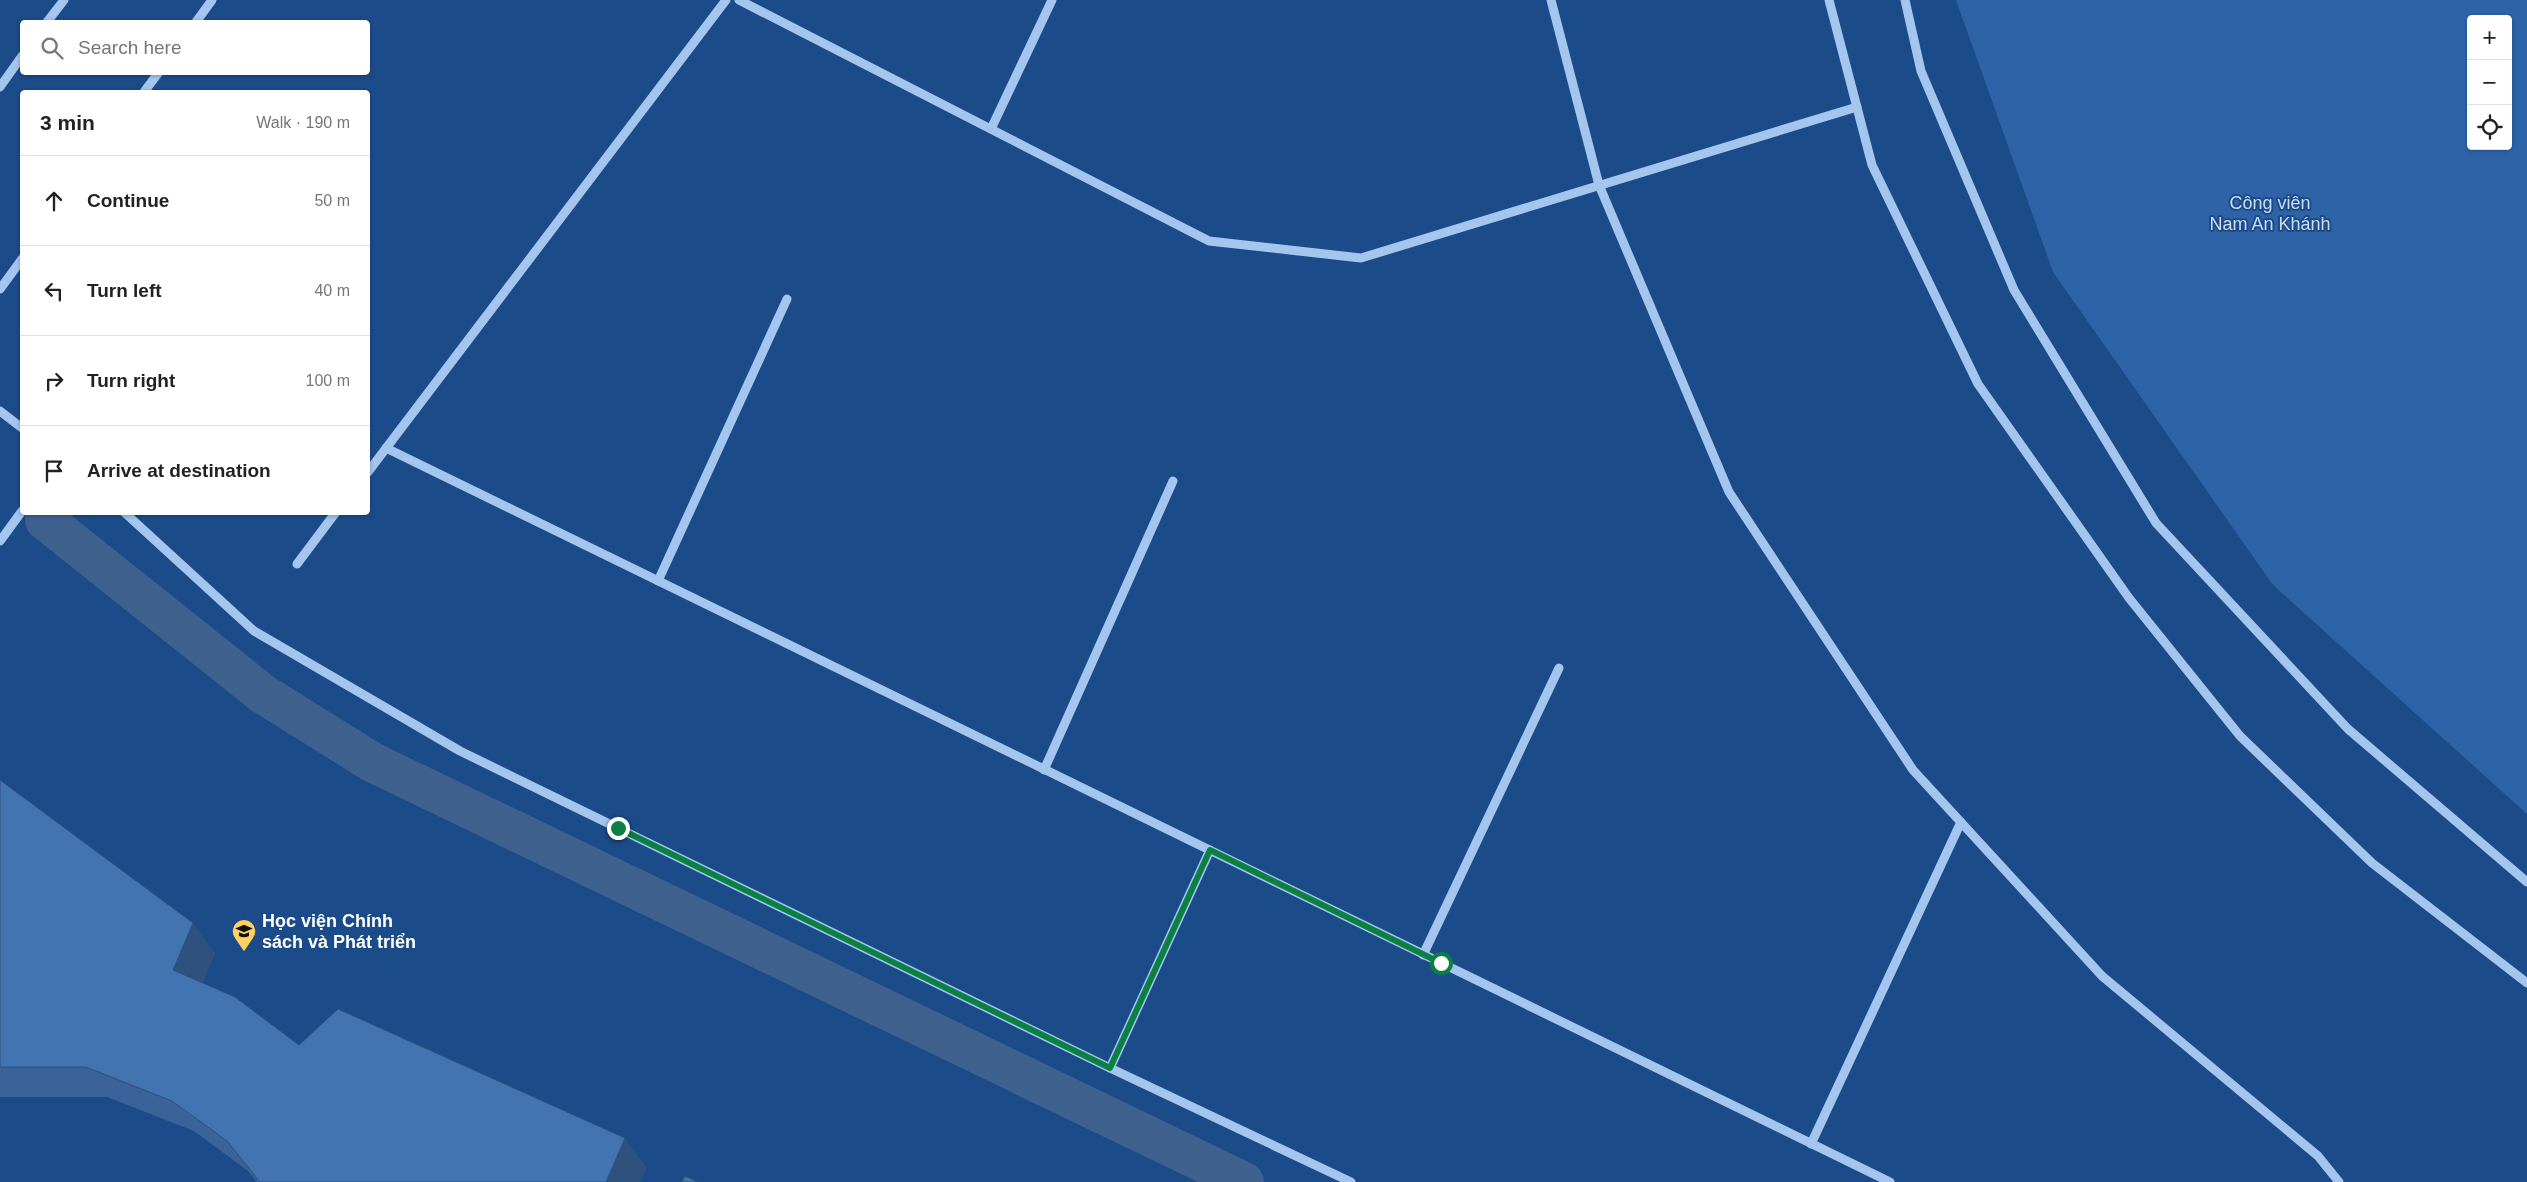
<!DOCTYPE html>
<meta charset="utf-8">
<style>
body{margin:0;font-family:Arial,sans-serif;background:#f6f6f6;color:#222}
.controls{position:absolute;right:15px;top:15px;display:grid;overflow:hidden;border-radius:5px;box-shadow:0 1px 4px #0004}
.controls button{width:45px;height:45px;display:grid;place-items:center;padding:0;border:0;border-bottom:1px solid #e0e0e0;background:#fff;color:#222;font:25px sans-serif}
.stop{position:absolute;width:15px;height:15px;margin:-11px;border:4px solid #0b8043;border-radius:50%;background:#fff}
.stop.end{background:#0b8043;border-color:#fff;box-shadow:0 1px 5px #0008}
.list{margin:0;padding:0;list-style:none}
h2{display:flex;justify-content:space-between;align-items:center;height:65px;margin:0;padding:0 20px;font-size:21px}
h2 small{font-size:16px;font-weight:400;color:#767676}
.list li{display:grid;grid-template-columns:32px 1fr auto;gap:15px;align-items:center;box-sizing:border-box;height:90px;padding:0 20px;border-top:1px solid #e0e0e0}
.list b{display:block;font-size:19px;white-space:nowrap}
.list em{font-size:16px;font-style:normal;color:#767676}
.icon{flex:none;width:28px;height:28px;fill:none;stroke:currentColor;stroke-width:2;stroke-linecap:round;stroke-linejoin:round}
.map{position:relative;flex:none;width:2527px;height:1182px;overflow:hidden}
.search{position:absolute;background:#fff;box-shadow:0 1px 4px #0004;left:20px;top:20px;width:350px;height:55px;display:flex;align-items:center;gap:12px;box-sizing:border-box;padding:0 18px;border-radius:5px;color:#767676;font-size:19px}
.panel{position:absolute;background:#fff;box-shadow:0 1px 4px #0004;left:20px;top:90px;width:350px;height:425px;border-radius:5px}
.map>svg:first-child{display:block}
.green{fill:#2e64a7;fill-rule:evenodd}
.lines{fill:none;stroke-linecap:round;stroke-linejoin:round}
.canal{stroke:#3e618e;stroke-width:40}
.minor{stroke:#a4c5ed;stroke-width:9}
.wall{fill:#3a6499}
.shaded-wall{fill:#2f517d}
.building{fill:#4374b2;stroke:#2f517d}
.route{stroke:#0b8043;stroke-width:6}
.labels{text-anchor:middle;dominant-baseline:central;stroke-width:4;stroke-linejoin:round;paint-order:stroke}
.park-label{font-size:18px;fill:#c9dff9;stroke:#1b4b89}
.poi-label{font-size:18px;font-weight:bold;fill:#fff;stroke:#1b4b89;text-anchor:start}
</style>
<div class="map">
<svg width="2527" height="1182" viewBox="0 0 2527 1182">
<rect width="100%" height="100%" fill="#1b4b89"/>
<path class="green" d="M1956,0H2527V814L2273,585L2053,272ZM2471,19H2508V146H2471Z"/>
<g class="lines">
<path class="canal" d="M45,520L263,694L372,762L1244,1182"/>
<g class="minor">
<path d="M739,0L1209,241L1361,258L1857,107"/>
<path d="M1551,0L1599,185L1729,492L1913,770L2102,976L2318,1156L2339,1182"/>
<path d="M1829,0L1872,165L1978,384L2129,598L2240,736L2372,863L2527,983"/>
<path d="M1905,0L1921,71L2014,290L2156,523L2348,729L2527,882"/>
<path d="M47,22L64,0"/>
<path d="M196,22L212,0"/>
<path d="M0,87L22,56"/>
<path d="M144,92L159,72"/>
<path d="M991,129L1052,0"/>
<path d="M0,289L22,259"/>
<path d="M0,411L22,428"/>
<path d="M386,448L1890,1182"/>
<path d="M368,472L726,0"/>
<path d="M124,512L254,631L460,751L1110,1068L1351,1182"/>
<path d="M0,541L22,511"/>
<path d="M297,564L336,512"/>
<path d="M658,581L787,299"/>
<path d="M1044,770L1173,481"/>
<path d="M1423,955L1559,668"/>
<path d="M1110,1068L1210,850"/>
<path d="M1811,1144L1961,822"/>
</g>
</g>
<path class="wall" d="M0,780L215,953L202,983L299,1045L625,1138L646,1168L640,1182H257L248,1171L194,1131L107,1097H0Z"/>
<g class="shaded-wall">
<path d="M193,923L215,953L194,1001L173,970Z"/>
<path d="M625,1138L646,1168L640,1182H606Z"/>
</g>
<g class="building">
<path d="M0,780L193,923L173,970L235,997L299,1045L338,1009L625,1138L606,1182H260L227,1141L172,1101L86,1067H0Z"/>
<path d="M685,1176L698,1182H682Z"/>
</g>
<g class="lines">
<path class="route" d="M618,828L1110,1068L1210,850L1441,963"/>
</g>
<defs>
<g id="university-pin" transform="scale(1.25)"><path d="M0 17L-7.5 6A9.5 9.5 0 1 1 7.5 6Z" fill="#fed160" stroke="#1b4b89"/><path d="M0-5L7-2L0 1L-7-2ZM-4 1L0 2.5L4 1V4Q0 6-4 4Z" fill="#111"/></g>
</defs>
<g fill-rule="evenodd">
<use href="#university-pin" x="244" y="931"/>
</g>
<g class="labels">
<g class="park-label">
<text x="2270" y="203">Công viên<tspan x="2270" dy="21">Nam An Khánh</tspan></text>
</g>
<g class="poi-label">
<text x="262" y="921">Học viện Chính<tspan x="262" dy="21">sách và Phát triển</tspan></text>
</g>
</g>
</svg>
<div class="controls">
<button>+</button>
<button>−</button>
<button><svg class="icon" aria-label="locate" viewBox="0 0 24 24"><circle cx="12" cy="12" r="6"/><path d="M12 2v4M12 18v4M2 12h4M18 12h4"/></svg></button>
</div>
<div class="stop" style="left:1441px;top:963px"></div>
<div class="stop end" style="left:618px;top:828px"></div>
<div class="search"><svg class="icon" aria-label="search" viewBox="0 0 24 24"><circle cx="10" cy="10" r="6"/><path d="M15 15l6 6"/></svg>Search here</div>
<section class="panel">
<h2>3 min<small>Walk · 190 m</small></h2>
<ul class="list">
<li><svg class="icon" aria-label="ahead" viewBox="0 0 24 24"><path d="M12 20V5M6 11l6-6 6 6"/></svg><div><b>Continue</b></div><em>50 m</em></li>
<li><svg class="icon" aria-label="left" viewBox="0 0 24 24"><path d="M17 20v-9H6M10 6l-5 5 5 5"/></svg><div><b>Turn left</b></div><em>40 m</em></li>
<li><svg class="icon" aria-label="right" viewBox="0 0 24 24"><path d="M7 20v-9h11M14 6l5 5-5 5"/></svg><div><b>Turn right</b></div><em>100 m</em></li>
<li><svg class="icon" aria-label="arrive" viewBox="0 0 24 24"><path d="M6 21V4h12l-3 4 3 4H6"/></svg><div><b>Arrive at destination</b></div></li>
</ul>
</section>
</div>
